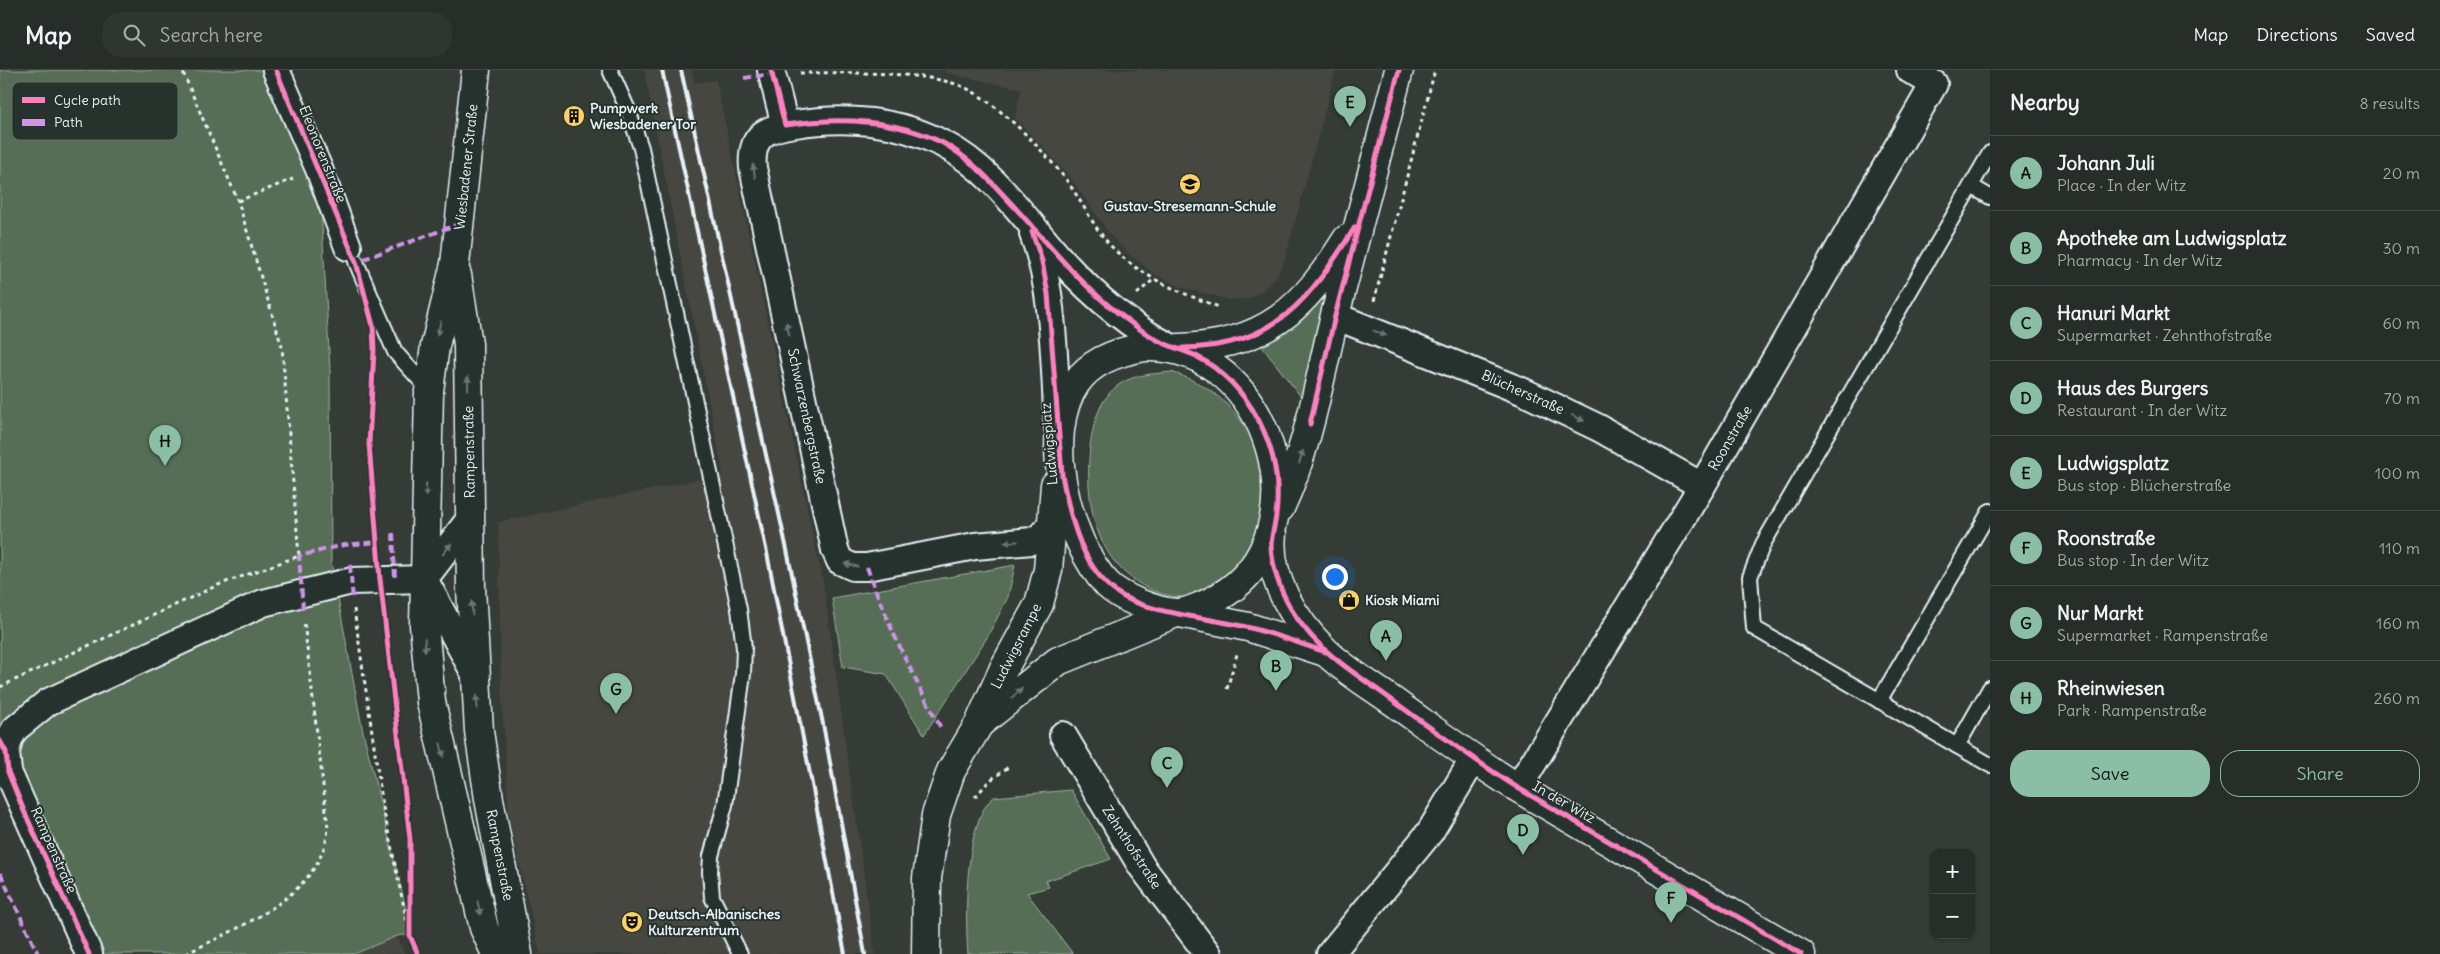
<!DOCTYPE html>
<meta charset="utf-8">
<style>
body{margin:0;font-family:Delius,sans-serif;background:#2f3530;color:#f1f3f6}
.controls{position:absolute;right:15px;bottom:15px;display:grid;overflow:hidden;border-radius:10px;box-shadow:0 1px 4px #0004}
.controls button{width:45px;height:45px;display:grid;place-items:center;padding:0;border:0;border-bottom:1px solid #434945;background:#272d28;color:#f1f3f6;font:25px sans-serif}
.you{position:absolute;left:1334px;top:506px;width:18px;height:18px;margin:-12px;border:4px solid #fff;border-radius:50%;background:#1a73e8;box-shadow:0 0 0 8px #1a73e833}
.badge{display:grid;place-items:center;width:32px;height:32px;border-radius:50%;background:#8abfa5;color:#111;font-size:16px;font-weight:700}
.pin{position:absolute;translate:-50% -41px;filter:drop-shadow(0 1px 2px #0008)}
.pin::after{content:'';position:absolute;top:26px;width:18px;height:15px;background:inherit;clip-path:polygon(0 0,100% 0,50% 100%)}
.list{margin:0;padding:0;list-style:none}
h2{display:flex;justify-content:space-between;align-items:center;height:65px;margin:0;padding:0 20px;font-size:21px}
h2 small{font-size:16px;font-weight:400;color:#a4a8a8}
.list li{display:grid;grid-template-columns:32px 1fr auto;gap:15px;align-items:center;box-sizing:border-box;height:75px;padding:0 20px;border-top:1px solid #434945}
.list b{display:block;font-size:19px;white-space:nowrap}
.list p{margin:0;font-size:16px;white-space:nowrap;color:#a4a8a8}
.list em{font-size:16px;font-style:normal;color:#a4a8a8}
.actions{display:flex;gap:10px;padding:15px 20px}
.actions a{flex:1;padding:11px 0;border:1px solid #8abfa5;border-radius:20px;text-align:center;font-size:18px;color:#8abfa5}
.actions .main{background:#8abfa5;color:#111}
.icon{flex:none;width:28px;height:28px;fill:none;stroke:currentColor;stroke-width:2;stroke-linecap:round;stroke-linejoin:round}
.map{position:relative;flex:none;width:1990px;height:884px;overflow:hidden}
header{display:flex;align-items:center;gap:30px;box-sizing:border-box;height:70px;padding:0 25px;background:#272d28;border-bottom:1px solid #434945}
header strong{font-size:24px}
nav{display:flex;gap:28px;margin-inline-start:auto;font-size:18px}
.search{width:350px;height:45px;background:#2f3530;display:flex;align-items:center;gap:12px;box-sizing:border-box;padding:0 18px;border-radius:20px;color:#a4a8a8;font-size:19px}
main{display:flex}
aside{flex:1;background:#272d28}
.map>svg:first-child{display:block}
.built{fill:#44463f}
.green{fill:#556e54;stroke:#9eb0a6}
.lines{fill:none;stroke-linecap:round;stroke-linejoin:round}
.lane-casing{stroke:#e8f1f8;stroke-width:18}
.street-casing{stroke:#e8f1f8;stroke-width:30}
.secondary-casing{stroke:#e8f1f8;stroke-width:31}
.primary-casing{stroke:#e8f1f8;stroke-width:31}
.path{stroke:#e8f1f8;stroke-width:3;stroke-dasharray:4 4;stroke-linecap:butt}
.lane{stroke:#26332d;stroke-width:14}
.street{stroke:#26332d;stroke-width:26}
.secondary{stroke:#26332d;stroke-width:28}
.primary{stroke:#26332d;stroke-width:28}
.rail{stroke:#e8f1f8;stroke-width:4}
.quiet{stroke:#d193ec;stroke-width:4;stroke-dasharray:8 4;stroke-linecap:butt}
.cycleway-casing{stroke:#26332d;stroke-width:8}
.cycleway{stroke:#ff80c0;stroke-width:5}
.oneway{fill:#6a7674}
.labels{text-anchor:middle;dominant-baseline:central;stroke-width:4;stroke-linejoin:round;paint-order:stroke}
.poi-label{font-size:14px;font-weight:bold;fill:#e8f1f8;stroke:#26332d;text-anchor:start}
.street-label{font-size:14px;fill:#e8f1f8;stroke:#26332d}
.key{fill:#26332d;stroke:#606c6a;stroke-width:1}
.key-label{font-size:14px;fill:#e8f1f8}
</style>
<header>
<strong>Map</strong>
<div class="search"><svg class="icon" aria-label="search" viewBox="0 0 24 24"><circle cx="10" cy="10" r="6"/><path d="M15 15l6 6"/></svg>Search here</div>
<nav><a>Map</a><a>Directions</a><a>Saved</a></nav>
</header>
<main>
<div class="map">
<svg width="1990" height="884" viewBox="0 0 1990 884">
<rect width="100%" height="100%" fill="#343c35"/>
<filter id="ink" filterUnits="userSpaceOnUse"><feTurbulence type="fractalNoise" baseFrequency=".02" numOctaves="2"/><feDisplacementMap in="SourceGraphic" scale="10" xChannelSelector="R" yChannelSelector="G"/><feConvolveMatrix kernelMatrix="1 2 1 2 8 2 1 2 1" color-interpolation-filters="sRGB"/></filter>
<g filter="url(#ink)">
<g class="built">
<path d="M644,0H692L695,13L716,10L823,511L875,884H540L509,749L501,615L498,452L723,404Z"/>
<path d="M945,0H1336L1285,190L1277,206L1263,220L1249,229L1230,230L1183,218L1154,204L1129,184L1111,166L1069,106L1015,48L1021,19L945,3Z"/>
<path d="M397,866L405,884H354Z"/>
</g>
<g class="green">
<path d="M0,0H276L319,99L330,300L331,491L362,657L412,864L397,866L354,884H91L0,671Z"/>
<path d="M1315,225L1329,233L1305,332L1260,274Z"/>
<path d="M1171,302C1240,323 1279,388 1257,459C1253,473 1245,491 1233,501C1220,511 1207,521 1191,526C1181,529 1164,525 1154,521C1096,497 1084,434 1090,377C1093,354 1099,328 1120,314C1135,304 1154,304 1171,302Z"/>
<path d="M1015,495L1008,527L988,566L924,665L886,604L843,597L832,528Z"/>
<path d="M1071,720L1111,789L1046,811L1049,817L1027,823L1073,884H968C965,849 964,748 994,727Z"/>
</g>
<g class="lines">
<g class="lane-casing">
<g id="lane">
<path d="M610,0L628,40L641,78L739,539L744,578L743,604L725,735L711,786L710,802L712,827L740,884"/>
<path d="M1990,83L1763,474L1750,507L1754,558L1990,695"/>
<path d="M1971,116L1990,127"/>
<path d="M356,192L395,282L429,320"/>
<path d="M1879,631L1990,441"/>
<path d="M1957,676L1990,618"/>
</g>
</g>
<g class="street-casing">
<g id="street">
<path d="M276,0L319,99L348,177"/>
<path d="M771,0L785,55"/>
<path d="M1033,164C1055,221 1054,297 1058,358"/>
<path d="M1335,246L1524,322L1599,358L1702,416"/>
<path d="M1053,453L1041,466L1032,471L975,476L867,497H853L840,491L835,480L753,98C750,65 766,58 795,54C845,46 898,50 943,74C991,98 1026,150 1061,190C1091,223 1130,257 1170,277"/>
<path d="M424,509L475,604"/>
<path d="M424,509L470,449"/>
<path d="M1063,665L1142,797L1208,884"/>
<path d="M1518,718L1702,416L1934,14L1910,0"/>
<path d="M89,884L8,702L6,682L9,669L15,659L48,632L263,533L352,511L424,509"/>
<path d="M1330,884L1430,762L1473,690"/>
</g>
</g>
<g class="secondary-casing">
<g id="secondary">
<path d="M476,0L455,194L435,276L429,321L424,555L431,632L484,858L496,884"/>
<path d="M457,205L468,274L471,518L479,661L489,729L518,884"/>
</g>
</g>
<g class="primary-casing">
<g id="primary">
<path d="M1145,277C1269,272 1328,464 1219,527C1211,532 1186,544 1176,543C1156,542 1121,528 1107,514C1067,471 1040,364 1076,313C1091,291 1120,281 1145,277Z"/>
<path d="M1179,278C1266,276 1303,239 1347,169"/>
<path d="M1280,438C1309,376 1319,310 1335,245C1356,163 1378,82 1399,0"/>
<path d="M1272,464C1267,508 1295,551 1325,581C1345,601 1378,620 1402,638C1440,665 1478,693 1518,718L1801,884"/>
<path d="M1180,543L1248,557L1325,582"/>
<path d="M980,653L1058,591L1176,543"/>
<path d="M926,884L927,808L936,745L951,701L979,654L1004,598L1039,534L1048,500L1055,415"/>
</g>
</g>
<g class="path">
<path d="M800,3C844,3 927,0 966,18C1001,36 1040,77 1064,107C1078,125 1088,146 1101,164C1130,203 1176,221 1219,237"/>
<path d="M238,131L293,109"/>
<path d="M1137,224L1154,209"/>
<path d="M1374,231L1435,0"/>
<path d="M354,539L383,737L410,866"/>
<path d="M0,617L218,515L299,486L282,277L238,131L182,0"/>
<path d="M1227,619L1237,584"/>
<path d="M975,727L989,711L1010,696"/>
<path d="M186,884C239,856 322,827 328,758L304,552"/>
</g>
<use href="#lane" class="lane"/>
<use href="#street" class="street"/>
<use href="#secondary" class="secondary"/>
<use href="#primary" class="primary"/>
<g class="rail">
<path d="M662,0L767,483L845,884"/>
<path d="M681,0L787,480L823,654L865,884"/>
</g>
<g class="quiet">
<path d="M744,8L772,4"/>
<path d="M354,188L356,192L461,153"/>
<path d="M393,463L395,509"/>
<path d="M350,495L353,530"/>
<path d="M867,497C887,553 912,605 941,658"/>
<path d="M303,539L299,486L344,475L377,472"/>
<path d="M0,803L38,884"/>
</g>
<g class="cycleway-casing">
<g id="cycleway">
<path d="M276,0L356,192L373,256L374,280L369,374L380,509L410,769V866L418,884"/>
<path d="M771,0L785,55C838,47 893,48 943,73C968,87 989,109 1008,130C1041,165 1071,204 1108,235C1122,246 1137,258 1152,267C1165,276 1182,279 1196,286C1224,301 1245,324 1259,351C1274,380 1280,413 1276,445C1275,456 1271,466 1271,477C1273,505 1285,534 1303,556C1325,585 1356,604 1385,625C1429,657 1472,689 1518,718L1801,884"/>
<path d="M1032,162L1042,191L1048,224L1062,405C1070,448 1083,504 1124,527C1155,544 1211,548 1246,557C1273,563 1300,574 1326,582"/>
<path d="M1183,278C1276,276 1309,230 1355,157"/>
<path d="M1310,354L1335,246L1399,0"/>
<path d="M0,671L6,682L8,702L24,741L89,884"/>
</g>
</g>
<use href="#cycleway" class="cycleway"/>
</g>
<defs><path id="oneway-solid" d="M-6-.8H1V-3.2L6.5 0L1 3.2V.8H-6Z" transform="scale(1.25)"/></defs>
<g class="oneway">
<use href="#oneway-solid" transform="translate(754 101) rotate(-100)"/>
<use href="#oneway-solid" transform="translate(439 258) rotate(104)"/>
<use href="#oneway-solid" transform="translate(788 259) rotate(-102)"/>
<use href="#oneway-solid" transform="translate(1380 263) rotate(21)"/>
<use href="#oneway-solid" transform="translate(468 313) rotate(-90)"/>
<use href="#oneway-solid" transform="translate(1578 348) rotate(26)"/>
<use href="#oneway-solid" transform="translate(1301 387) rotate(-74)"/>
<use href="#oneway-solid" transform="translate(426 420) rotate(92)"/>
<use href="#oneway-solid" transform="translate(1011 472) rotate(176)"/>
<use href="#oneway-solid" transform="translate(447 479) rotate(-52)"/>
<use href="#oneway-solid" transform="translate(851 495) rotate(-167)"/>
<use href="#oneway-solid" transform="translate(472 538) rotate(-93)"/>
<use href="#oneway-solid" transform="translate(425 575) rotate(87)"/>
<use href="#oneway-solid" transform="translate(1017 623) rotate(-42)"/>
<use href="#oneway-solid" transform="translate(477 632) rotate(-94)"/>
<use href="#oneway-solid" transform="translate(442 680) rotate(77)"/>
<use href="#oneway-solid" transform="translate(479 838) rotate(77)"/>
</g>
</g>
<defs>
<g id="building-disc" transform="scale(1.125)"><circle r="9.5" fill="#ffd166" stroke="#26332d"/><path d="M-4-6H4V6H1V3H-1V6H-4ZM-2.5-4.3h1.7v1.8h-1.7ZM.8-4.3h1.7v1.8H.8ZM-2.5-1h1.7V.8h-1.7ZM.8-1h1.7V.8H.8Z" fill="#111"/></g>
<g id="school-disc" transform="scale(1.125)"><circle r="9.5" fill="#ffd166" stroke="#26332d"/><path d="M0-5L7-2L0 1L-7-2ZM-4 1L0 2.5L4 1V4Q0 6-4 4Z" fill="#111"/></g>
<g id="shop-disc" transform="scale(1.125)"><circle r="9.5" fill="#ffd166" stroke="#26332d"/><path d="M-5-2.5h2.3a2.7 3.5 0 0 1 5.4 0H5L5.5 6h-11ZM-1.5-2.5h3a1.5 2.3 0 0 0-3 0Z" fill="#111"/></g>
<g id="theatre-disc" transform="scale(1.125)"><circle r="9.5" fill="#ffd166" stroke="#26332d"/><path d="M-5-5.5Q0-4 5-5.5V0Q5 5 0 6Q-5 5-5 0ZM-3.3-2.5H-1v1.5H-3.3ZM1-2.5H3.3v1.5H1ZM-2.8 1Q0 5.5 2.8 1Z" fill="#111"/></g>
</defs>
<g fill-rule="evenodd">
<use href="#building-disc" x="574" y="46"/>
<use href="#school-disc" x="1190" y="114"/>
<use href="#shop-disc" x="1349" y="530"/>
<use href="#theatre-disc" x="632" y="852"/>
</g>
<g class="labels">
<g class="poi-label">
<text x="590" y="38">Pumpwerk<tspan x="590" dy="16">Wiesbadener Tor</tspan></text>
<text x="1190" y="136" text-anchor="middle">Gustav-Stresemann-Schule</text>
<text x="1365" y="530">Kiosk Miami</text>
<text x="648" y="844">Deutsch-Albanisches<tspan x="648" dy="16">Kulturzentrum</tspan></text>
</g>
<g class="street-label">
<text transform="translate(323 84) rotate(68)">Eleonorenstraße</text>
<text transform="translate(466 97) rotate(-84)">Wiesbadener Straße</text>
<text transform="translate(1523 322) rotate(24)">Blücherstraße</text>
<text transform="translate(807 346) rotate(78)">Schwarzenbergstraße</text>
<text transform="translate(1730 368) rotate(-60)">Roonstraße</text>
<text transform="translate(1049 374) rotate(-95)">Ludwigsplatz</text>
<text transform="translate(469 382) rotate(-91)">Rampenstraße</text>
<text transform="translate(1016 576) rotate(-63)">Ludwigsrampe</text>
<text transform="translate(1564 732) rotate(30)">In der Witz</text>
<text transform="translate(1132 777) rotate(57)">Zehnthofstraße</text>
<text transform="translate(54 780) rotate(66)">Rampenstraße</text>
<text transform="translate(500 785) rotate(79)">Rampenstraße</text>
</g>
</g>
<rect x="12" y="12" width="166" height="58" rx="8" class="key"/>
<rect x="22" y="27" width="23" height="6" fill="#ff80c0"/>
<rect x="22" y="49" width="23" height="7" fill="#d193ec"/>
<g class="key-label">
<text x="54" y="35">Cycle path</text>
<text x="54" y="57">Path</text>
</g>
</svg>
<div class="controls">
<button>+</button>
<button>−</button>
</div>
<div class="you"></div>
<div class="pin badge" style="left:1386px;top:591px">A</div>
<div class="pin badge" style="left:1276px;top:621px">B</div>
<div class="pin badge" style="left:1167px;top:718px">C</div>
<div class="pin badge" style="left:1523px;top:785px">D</div>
<div class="pin badge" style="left:1350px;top:57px">E</div>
<div class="pin badge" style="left:1671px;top:853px">F</div>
<div class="pin badge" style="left:616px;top:644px">G</div>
<div class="pin badge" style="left:165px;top:396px">H</div>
</div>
<aside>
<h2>Nearby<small>8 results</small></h2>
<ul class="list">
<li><span class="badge">A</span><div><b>Johann Juli</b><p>Place · In der Witz</p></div><em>20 m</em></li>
<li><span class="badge">B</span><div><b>Apotheke am Ludwigsplatz</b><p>Pharmacy · In der Witz</p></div><em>30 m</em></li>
<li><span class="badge">C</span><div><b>Hanuri Markt</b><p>Supermarket · Zehnthofstraße</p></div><em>60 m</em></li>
<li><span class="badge">D</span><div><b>Haus des Burgers</b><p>Restaurant · In der Witz</p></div><em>70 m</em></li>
<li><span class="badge">E</span><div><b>Ludwigsplatz</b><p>Bus stop · Blücherstraße</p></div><em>100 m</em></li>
<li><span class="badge">F</span><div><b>Roonstraße</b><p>Bus stop · In der Witz</p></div><em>110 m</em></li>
<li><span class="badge">G</span><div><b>Nur Markt</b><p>Supermarket · Rampenstraße</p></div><em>160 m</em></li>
<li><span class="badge">H</span><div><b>Rheinwiesen</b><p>Park · Rampenstraße</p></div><em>260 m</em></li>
</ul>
<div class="actions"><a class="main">Save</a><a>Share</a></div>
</aside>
</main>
